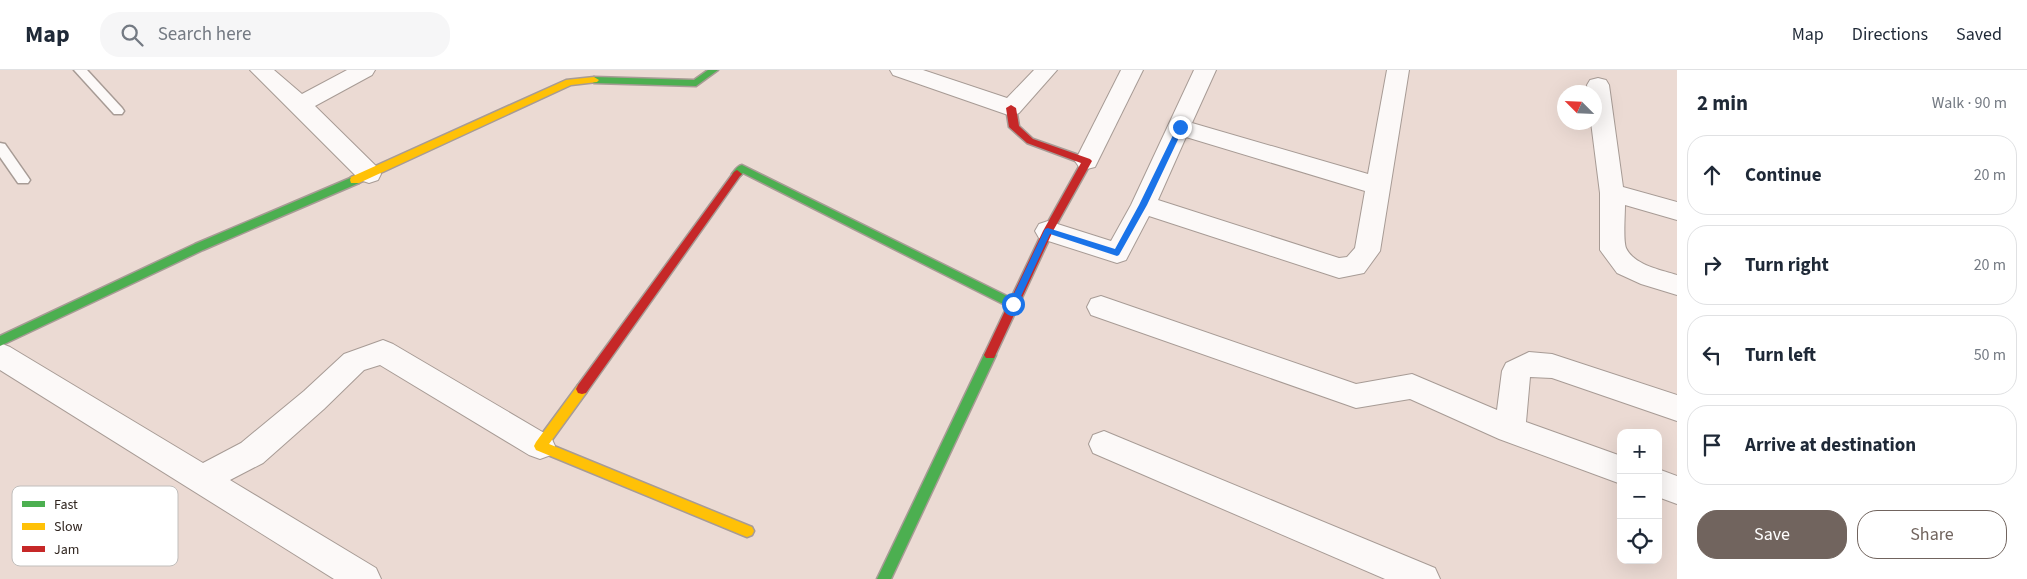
<!DOCTYPE html>
<meta charset="utf-8">
<style>
body{margin:0;font-family:"Source Sans 3",sans-serif;background:#f6f6f7;color:#1f2937}
.controls{position:absolute;right:15px;bottom:15px;display:grid;overflow:hidden;border-radius:10px;box-shadow:0 5px 20px #0002}
.controls button{width:45px;height:45px;display:grid;place-items:center;padding:0;border:0;border-bottom:1px solid #e0e1e3;background:#fff;color:#1f2937;font:25px sans-serif}
.compass{position:absolute;left:1557px;top:15px;width:45px;height:45px;border-radius:50%;background:#fff;box-shadow:0 5px 20px #0002;rotate:294deg}
.stop{position:absolute;width:15px;height:15px;margin:-11px;border:4px solid #1a73e8;border-radius:50%;background:#fff}
.stop.end{background:#1a73e8;border-color:#fff;box-shadow:0 1px 5px #0008}
.list{margin:0;padding:0;list-style:none}
h2{display:flex;justify-content:space-between;align-items:center;height:65px;margin:0;padding:0 20px;font-size:21px}
h2 small{font-size:16px;font-weight:400;color:#747a83}
.list li{display:grid;grid-template-columns:32px 1fr auto;gap:15px;align-items:center;box-sizing:border-box;height:80px;margin:0 10px 10px;padding:0 10px;border:1px solid #e0e1e3;border-radius:20px}
.list b{display:block;font-size:19px;white-space:nowrap}
.list em{font-size:16px;font-style:normal;color:#747a83}
.actions{display:flex;gap:10px;padding:15px 20px}
.actions a{flex:1;padding:11px 0;border:1px solid #71645e;border-radius:20px;text-align:center;font-size:18px;color:#71645e}
.actions .main{background:#71645e;color:#fff}
.icon{flex:none;width:28px;height:28px;fill:none;stroke:currentColor;stroke-width:2;stroke-linecap:round;stroke-linejoin:round}
.map{position:relative;flex:none;width:1677px;height:509px;overflow:hidden}
header{display:flex;align-items:center;gap:30px;box-sizing:border-box;height:70px;padding:0 25px;background:#fff;border-bottom:1px solid #e0e1e3}
header strong{font-size:24px}
nav{display:flex;gap:28px;margin-inline-start:auto;font-size:18px}
.search{width:350px;height:45px;background:#f6f6f7;display:flex;align-items:center;gap:12px;box-sizing:border-box;padding:0 18px;border-radius:20px;color:#747a83;font-size:19px}
main{display:flex}
aside{flex:1;background:#fff}
.map>svg:first-child{display:block}
.lines{fill:none;stroke-linecap:round;stroke-linejoin:round}
.lane-casing{stroke:#a79b95;stroke-width:3}
.street-casing{stroke:#a79b95;stroke-width:2}
.fast-casing{stroke:#a79b95;stroke-width:3}
.slow-casing{stroke:#a79b95;stroke-width:3}
.jam-casing{stroke:#a79b95;stroke-width:3}
.lane{fill:#fcf9f8;fill-rule:evenodd}
.street{fill:#fcf9f8;fill-rule:evenodd}
.fast{fill:#4caf50;fill-rule:evenodd}
.slow{fill:#ffc107;fill-rule:evenodd}
.jam{fill:#c62828;fill-rule:evenodd}
.route{fill:#1a73e8}
.key{fill:#fff;stroke:#c1bebc;stroke-width:1}
.key-label{font-size:14px;fill:#30251f}
</style>
<header>
<strong>Map</strong>
<div class="search"><svg class="icon" aria-label="search" viewBox="0 0 24 24"><circle cx="10" cy="10" r="6"/><path d="M15 15l6 6"/></svg>Search here</div>
<nav><a>Map</a><a>Directions</a><a>Saved</a></nav>
</header>
<main>
<div class="map">
<svg width="1677" height="509" viewBox="0 0 1677 509">
<rect width="100%" height="100%" fill="#ebdad3"/>
<g class="lines">
<g class="lane-casing">
<g id="lane">
<path d="M74,0H87L122,38L124,41L122,44H114Z"/>
<path d="M0,73L5,74L28,107L30,110L28,113H18L0,87Z"/>
</g>
</g>
<g class="street-casing">
<g id="street">
<path d="M250,0H274L302,24L347,0H375L372,5L315,36L378,98L381,104L378,110L369,113L360,110Z"/>
<path d="M890,0H923L1007,28L1034,0H1057L1019,43L1011,46L893,5Z"/>
<path d="M1121,0H1143L1095,97L1087,99L1079,97L1075,91Z"/>
<path d="M1194,0H1216L1192,53L1368,104L1387,0H1409L1380,181L1364,203L1339,208L1149,146L1126,190L1117,193L1039,168L1035,161L1039,154L1048,151L1111,171L1131,135ZM1186,67L1365,121L1355,178L1347,187L1339,188L1158,130Z"/>
<path d="M1598,8L1606,10L1609,15L1623,117L1677,132V150L1625,135C1625,145 1623,170 1626,178C1634,195 1661,200 1677,205V225L1641,214L1617,203L1600,180V123L1591,52H1594V22H1588L1587,15L1590,10Z"/>
<path d="M1101,226L1356,314L1412,304L1497,340L1502,301L1506,293L1529,282L1552,284L1677,325V351L1552,308L1530,307L1526,352L1621,386V414L1499,369L1410,329L1356,338L1091,245L1087,237L1091,229Z"/>
<path d="M383,270L393,274L551,367L555,376L551,385L540,389L529,385L380,295L364,300L324,339L263,393L230,410L376,498L381,509H334L0,300V273L10,277L203,393L241,373L304,321L344,284Z"/>
<path d="M1104,361L1435,498L1440,509H1385L1093,383L1089,374L1093,365Z"/>
<path d="M1658,399L1677,406V434L1658,427Z"/>
</g>
</g>
<g class="fast-casing">
<g id="fast">
<path d="M708,0H718L696,16L594,13L589,10L594,7L694,10Z"/>
<path d="M742,95L1017,231L1019,234L1017,237H1009L743,103L740,106H734L732,104C735,100 737,96 742,95Z"/>
<path d="M355,106L359,107L360,110L359,113L203,180L0,276V266L195,174Z"/>
<path d="M990,280L994,282L996,285L891,509H877L984,285L986,282Z"/>
</g>
</g>
<g class="slow-casing">
<g id="slow">
<path d="M594,7L599,10L597,12L571,15L359,113H351L350,110L351,107L566,10Z"/>
<path d="M582,314L586,315L588,319L586,323L549,374L752,457L754,461L752,465L747,467L742,465L536,380L534,376L536,372L578,315Z"/>
</g>
</g>
<g class="jam-casing">
<g id="jam">
<path d="M1011,35L1016,38L1019,56L1033,69L1090,89L1092,91L1053,161L994,288H986L984,285L1043,161L1081,93L1027,73L1009,57L1006,38Z"/>
<path d="M737,100L742,104L740,106L586,323L582,324L578,323L576,319L578,315L734,102Z"/>
</g>
</g>
<use href="#lane" class="lane"/>
<use href="#street" class="street"/>
<use href="#fast" class="fast"/>
<use href="#slow" class="slow"/>
<use href="#jam" class="jam"/>
</g>
<path class="route" d="M1180,54L1184,57L1147,135L1119,185L1117,186L1050,164L1016,237H1010L1009,234L1045,159L1048,158L1115,179L1139,135L1177,57Z"/>
<rect x="12" y="416" width="166" height="80" rx="8" class="key"/>
<rect x="22" y="431" width="23" height="6" fill="#4caf50"/>
<rect x="22" y="453" width="23" height="7" fill="#ffc107"/>
<rect x="22" y="476" width="23" height="6" fill="#c62828"/>
<g class="key-label">
<text x="54" y="439">Fast</text>
<text x="54" y="461">Slow</text>
<text x="54" y="484">Jam</text>
</g>
</svg>
<div class="controls">
<button>+</button>
<button>−</button>
<button><svg class="icon" aria-label="locate" viewBox="0 0 24 24"><circle cx="12" cy="12" r="6"/><path d="M12 2v4M12 18v4M2 12h4M18 12h4"/></svg></button>
</div>
<svg class="compass" viewBox="-18 -18 36 36"><path d="M0-13l5 13h-10z" fill="#e53935"/><path d="M0 13l5-13h-10z" fill="#747a83"/></svg>
<div class="stop" style="left:1013px;top:234px"></div>
<div class="stop end" style="left:1180px;top:57px"></div>
</div>
<aside>
<h2>2 min<small>Walk · 90 m</small></h2>
<ul class="list">
<li><svg class="icon" aria-label="ahead" viewBox="0 0 24 24"><path d="M12 20V5M6 11l6-6 6 6"/></svg><div><b>Continue</b></div><em>20 m</em></li>
<li><svg class="icon" aria-label="right" viewBox="0 0 24 24"><path d="M7 20v-9h11M14 6l5 5-5 5"/></svg><div><b>Turn right</b></div><em>20 m</em></li>
<li><svg class="icon" aria-label="left" viewBox="0 0 24 24"><path d="M17 20v-9H6M10 6l-5 5 5 5"/></svg><div><b>Turn left</b></div><em>50 m</em></li>
<li><svg class="icon" aria-label="arrive" viewBox="0 0 24 24"><path d="M6 21V4h12l-3 4 3 4H6"/></svg><div><b>Arrive at destination</b></div></li>
</ul>
<div class="actions"><a class="main">Save</a><a>Share</a></div>
</aside>
</main>
